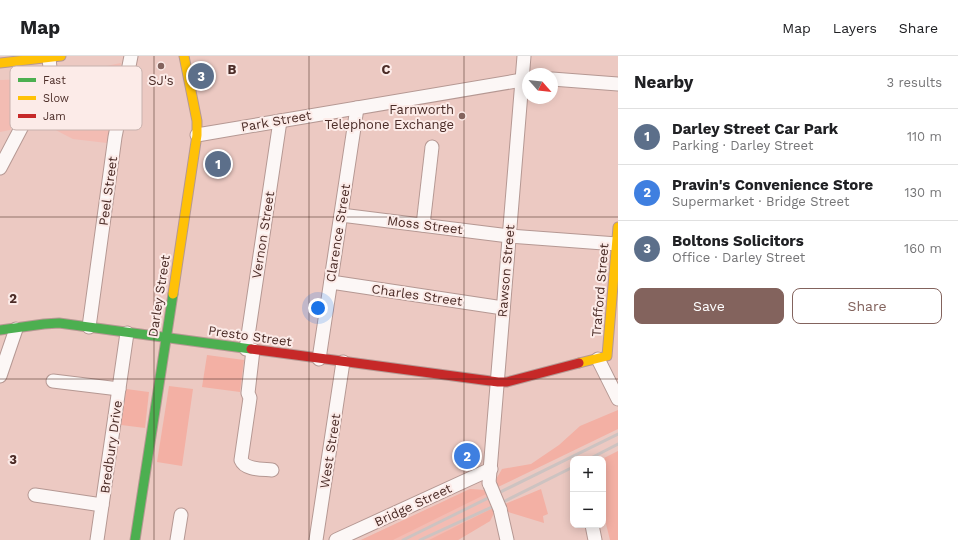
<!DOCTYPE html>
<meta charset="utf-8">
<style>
body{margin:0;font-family:"Work Sans",sans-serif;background:#f2f2f2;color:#202124}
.controls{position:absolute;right:12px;bottom:12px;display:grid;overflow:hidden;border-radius:8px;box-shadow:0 2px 10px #0003}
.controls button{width:36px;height:36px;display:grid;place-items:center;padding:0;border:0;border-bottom:1px solid #e0e0e0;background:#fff;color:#202124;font:20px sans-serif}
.compass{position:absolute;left:522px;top:12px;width:36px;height:36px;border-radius:50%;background:#fff;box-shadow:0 2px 10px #0003;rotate:117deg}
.you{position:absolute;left:318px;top:252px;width:14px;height:14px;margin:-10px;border:3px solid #fff;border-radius:50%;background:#1a73e8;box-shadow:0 0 0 6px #1a73e833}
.badge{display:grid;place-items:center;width:26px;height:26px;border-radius:50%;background:#83635d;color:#fff;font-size:13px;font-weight:700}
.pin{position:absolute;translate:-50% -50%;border:2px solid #fff;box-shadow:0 1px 4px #0006}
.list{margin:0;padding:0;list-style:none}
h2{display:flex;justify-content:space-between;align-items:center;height:52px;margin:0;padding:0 16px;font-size:17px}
h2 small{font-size:13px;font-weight:400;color:#757577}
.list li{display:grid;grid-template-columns:26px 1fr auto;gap:12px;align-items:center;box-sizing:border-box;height:56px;padding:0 16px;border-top:1px solid #e0e0e0}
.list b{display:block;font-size:15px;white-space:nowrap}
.list p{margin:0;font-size:13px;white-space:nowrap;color:#757577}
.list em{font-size:13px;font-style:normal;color:#757577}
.actions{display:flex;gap:8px;padding:12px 16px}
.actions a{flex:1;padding:9px 0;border:1px solid #83635d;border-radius:8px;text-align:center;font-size:14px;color:#83635d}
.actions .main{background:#83635d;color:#fff}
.map{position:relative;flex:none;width:618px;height:484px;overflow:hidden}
header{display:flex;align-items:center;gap:24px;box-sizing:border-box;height:56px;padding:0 20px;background:#fff;border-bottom:1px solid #e0e0e0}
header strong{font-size:19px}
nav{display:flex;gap:22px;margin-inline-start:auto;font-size:14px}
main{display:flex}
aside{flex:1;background:#fff}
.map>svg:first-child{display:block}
.built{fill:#f3bcb3}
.green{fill:#f3b0a4}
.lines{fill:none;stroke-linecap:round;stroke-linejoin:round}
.street-casing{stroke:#b59893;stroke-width:15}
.fast-casing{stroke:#b59893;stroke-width:11}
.slow-casing{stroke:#b59893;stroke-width:11}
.jam-casing{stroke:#b59893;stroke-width:11}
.street{stroke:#fcf7f6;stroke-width:13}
.fast{stroke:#4caf50;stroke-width:9}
.slow{stroke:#ffc107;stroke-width:9}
.jam{stroke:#c62828;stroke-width:9}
.rail{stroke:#cdc3c1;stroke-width:3}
.street-bridge-casing{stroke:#b59893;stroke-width:15;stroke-linecap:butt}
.street-bridge{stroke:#fcf7f6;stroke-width:13}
.grid{fill:none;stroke:#4b2c27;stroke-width:1;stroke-opacity:0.55}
.poi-dot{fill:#83635d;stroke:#fcebe8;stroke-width:1.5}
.labels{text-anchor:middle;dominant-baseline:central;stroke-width:4;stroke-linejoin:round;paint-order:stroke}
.poi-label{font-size:13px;fill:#4b2c27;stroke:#fcebe8}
.street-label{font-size:13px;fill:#4b2c27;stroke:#fcebe8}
.key{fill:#fcebe8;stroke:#c7b2ae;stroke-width:1}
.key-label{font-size:11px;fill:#4b2c27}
.grid-label{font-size:13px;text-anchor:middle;font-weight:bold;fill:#4b2c27;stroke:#fcebe8;stroke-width:4;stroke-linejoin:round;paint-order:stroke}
</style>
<header>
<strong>Map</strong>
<nav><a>Map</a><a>Layers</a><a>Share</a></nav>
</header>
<main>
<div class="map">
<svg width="618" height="484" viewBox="0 0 618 484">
<rect width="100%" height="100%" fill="#ecc9c2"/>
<g class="built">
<path d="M121,7L107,87L73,83L34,63L56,20Z"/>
<path d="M30,23L34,25V30L10,74L0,76V24Z"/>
<path d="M470,433L484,434L487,435L495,455L490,465L458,484H361Z"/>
</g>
<g class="green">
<path d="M207,299L244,304L240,336L202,331Z"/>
<path d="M169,330L193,333L182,410L157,406Z"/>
<path d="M126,333L149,336L145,372L121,369Z"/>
<path d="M618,354V373L496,432L495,425L502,413L531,408L559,389L580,370Z"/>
<path d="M618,395V484H610L603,456V403H602Z"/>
<path d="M470,433L484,434L488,437L393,484H361Z"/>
<path d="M541,433L548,458L543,460L544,467L508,456L505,448Z"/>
<path d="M495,451V455L490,465L458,484H429Z"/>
</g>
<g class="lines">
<g class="street-casing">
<g id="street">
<path d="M552,23L618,28"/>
<path d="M197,79L522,24"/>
<path d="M0,112L49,19L50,12L49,2"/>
<path d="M341,159L509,180L617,188"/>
<path d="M423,169L432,91"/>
<path d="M331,226L503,252"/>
<path d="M89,271L115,81L131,0"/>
<path d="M246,293L280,65"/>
<path d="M253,294L248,337L250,342L241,404C245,414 262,413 272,414"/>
<path d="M319,303L357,52"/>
<path d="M598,303L618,343"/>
<path d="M0,320L16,273"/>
<path d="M53,325L119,333"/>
<path d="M490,429L489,427L524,0"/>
<path d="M35,439L102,449"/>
<path d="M500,453L507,484"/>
<path d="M592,469L595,484"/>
<path d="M97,484L127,277"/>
<path d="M177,484L181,459"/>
<path d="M316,484L343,306"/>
<path d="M336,484L491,413"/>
</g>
</g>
<g class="fast-casing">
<g id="fast">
<path d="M0,274L44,268L59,267L251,293"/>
<path d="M135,484L173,238"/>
</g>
</g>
<g class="slow-casing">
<g id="slow">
<path d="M0,7L61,0"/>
<path d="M173,238L197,79V65L184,0"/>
<path d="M579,307L607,300L618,171"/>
</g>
</g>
<g class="jam-casing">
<path id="jam" d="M251,293L498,326H507L579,307"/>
</g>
<use href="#street" class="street"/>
<use href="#fast" class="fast"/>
<use href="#slow" class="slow"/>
<use href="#jam" class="jam"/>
<g class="rail">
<path d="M589,403L618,388"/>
<path d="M403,484L618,378"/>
<path d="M420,484L505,445L573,411"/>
</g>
<g class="street-bridge-casing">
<path id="street-bridge" d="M490,429L500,453"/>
</g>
<use href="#street-bridge" class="street-bridge"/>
</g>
<path class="grid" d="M154,0V484M309,0V484M464,0V484M0,161H618M0,323H618"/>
<g class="poi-dot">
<circle cx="161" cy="10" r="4"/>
<circle cx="462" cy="60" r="4"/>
</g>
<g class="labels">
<g class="poi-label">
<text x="161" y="24">SJ's</text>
<text x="454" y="53" text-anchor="end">Farnworth<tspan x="454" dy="15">Telephone Exchange</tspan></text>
</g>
<g class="street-label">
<text transform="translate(276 65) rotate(-10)">Park Street</text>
<text transform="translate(108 135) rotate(-82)">Peel Street</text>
<text transform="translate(425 169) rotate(7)">Moss Street</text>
<text transform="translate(338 177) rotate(-81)">Clarence Street</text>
<text transform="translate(263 179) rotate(-81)">Vernon Street</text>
<text transform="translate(506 215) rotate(-85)">Rawson Street</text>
<text transform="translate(600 234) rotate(-85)">Trafford Street</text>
<text transform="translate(417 239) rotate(8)">Charles Street</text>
<text transform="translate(159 240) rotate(-81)">Darley Street</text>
<text transform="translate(250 280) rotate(8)">Presto Street</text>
<text transform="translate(111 391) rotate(-82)">Bredbury Drive</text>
<text transform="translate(330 395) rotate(-81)">West Street</text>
<text transform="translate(413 449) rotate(-25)">Bridge Street</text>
</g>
</g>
<rect x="10" y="10" width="132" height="64" rx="6" class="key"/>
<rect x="18" y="22" width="18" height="4" fill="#4caf50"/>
<rect x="18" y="40" width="18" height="4" fill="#ffc107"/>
<rect x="18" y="58" width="18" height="4" fill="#c62828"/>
<g class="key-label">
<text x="43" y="28">Fast</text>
<text x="43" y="46">Slow</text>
<text x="43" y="64">Jam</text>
</g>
<g class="grid-label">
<text x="232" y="18">B</text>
<text x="386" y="18">C</text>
<text x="13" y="247">2</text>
<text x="13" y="408">3</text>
</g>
</svg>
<div class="controls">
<button>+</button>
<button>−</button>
</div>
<svg class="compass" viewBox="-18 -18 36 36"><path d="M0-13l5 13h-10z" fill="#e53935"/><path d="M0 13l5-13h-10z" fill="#757577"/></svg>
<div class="you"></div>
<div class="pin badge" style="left:218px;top:108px;background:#5c6f8a">1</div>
<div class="pin badge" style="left:467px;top:400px;background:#3f7fe0">2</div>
<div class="pin badge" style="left:201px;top:20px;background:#5c6f8a">3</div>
</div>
<aside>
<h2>Nearby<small>3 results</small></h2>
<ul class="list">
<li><span class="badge" style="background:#5c6f8a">1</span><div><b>Darley Street Car Park</b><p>Parking · Darley Street</p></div><em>110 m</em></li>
<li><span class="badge" style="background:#3f7fe0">2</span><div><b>Pravin's Convenience Store</b><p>Supermarket · Bridge Street</p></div><em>130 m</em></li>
<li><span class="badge" style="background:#5c6f8a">3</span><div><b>Boltons Solicitors</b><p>Office · Darley Street</p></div><em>160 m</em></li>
</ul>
<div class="actions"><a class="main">Save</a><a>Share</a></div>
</aside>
</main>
